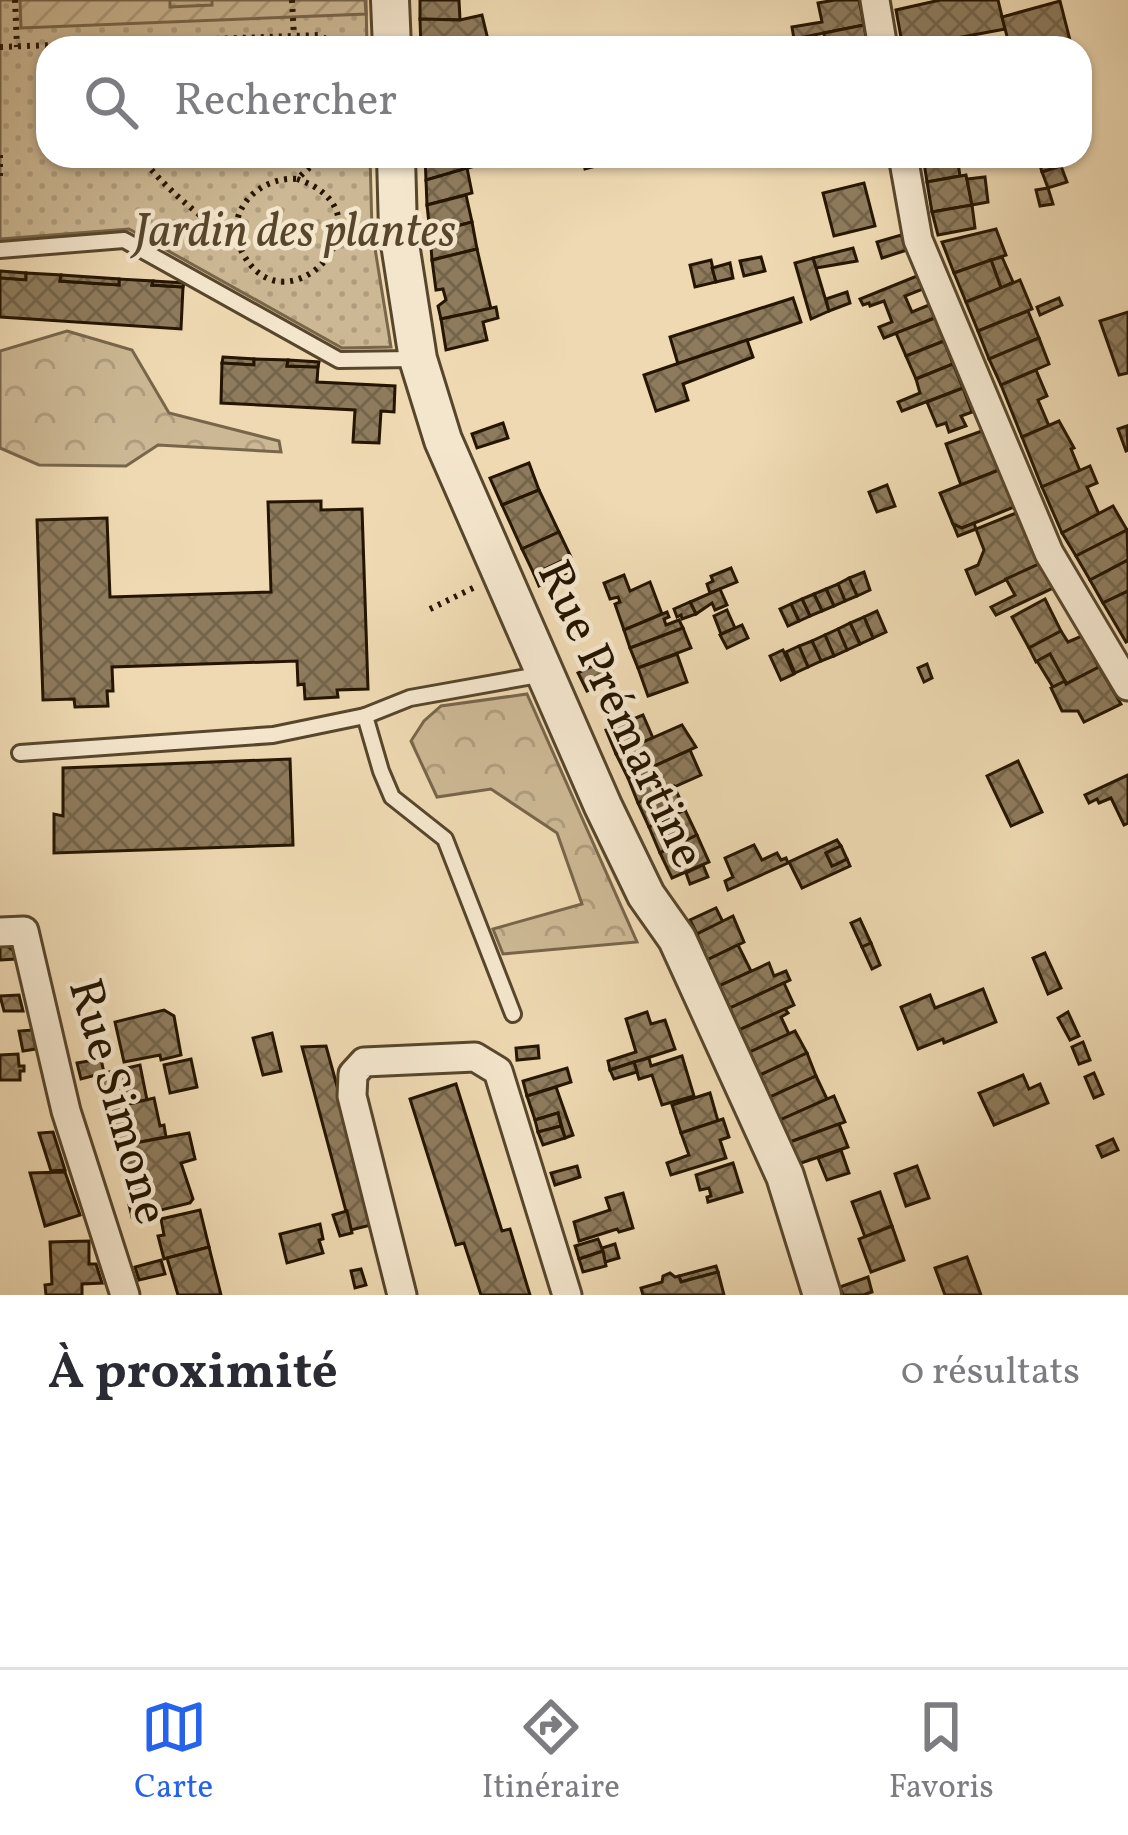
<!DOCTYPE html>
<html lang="fr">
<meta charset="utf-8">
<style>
body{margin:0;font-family:Vollkorn,serif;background:#f2f2f3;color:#2b2b33}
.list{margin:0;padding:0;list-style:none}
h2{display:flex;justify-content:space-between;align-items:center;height:156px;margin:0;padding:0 48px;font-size:51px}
h2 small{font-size:39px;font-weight:400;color:#7c7c81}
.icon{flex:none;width:66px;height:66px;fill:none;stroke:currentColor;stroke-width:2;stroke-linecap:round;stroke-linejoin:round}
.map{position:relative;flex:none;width:1128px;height:1295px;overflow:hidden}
.search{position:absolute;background:#fff;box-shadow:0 3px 9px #0004;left:36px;right:36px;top:36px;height:132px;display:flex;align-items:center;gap:30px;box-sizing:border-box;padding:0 42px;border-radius:36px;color:#7c7c81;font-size:45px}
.sheet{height:372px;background:#fff}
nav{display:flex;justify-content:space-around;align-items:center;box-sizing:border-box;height:168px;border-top:3px solid #e1e1e2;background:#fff;font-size:33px;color:#7c7c81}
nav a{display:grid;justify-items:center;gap:6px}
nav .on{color:#2563eb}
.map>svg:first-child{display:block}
.forest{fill:url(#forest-crowns);stroke:#78664a;stroke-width:3}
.park{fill:url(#park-dots);stroke:#78664a;stroke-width:3}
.garden{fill:url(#garden-furrows);stroke:#78664a;stroke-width:3}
.building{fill:url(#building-cross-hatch);stroke:#251500;stroke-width:3}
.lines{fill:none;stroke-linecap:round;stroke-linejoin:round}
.service-casing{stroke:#57462c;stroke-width:20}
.minor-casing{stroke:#57462c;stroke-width:33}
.tertiary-casing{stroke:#57462c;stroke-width:42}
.path{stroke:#251500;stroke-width:6;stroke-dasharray:3 6;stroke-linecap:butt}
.service{stroke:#f4e6cd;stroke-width:14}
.minor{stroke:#f4e6cd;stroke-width:27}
.tertiary{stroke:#f4e6cd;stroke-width:36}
.labels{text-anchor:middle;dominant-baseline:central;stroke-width:9;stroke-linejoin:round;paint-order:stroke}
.park-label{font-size:48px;font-style:italic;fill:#57462c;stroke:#f4e6cd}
.street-label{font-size:48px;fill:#251500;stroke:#f4e6cd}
</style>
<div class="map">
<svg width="1128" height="1295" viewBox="0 0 1128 1295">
<defs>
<pattern id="forest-crowns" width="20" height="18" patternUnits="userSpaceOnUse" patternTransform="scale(3)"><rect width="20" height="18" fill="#ccb894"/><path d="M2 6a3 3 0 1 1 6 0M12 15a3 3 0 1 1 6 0" fill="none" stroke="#af9d7e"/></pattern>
<pattern id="park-dots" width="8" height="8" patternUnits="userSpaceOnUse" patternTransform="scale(3)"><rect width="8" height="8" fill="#ccb894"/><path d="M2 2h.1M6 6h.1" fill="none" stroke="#af9d7e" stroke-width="1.8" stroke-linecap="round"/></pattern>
<pattern id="garden-furrows" width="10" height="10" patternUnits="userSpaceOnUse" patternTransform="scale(3)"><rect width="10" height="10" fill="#ccb894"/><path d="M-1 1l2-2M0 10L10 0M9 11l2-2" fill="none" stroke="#af9d7e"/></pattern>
<pattern id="building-cross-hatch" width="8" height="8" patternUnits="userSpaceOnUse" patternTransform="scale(3)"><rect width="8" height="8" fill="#8e7b5d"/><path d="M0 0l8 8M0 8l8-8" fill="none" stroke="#74644a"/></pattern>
</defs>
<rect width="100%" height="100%" fill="#eed9b2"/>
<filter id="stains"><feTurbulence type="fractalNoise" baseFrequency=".00167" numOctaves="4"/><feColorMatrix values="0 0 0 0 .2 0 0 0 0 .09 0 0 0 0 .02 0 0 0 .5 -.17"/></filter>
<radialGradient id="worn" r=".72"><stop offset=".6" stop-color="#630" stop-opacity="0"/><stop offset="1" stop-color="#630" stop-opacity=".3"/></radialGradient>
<g class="forest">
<path d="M67,331L132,350L169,413L279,441L281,452L158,445L126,466L39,465L0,448V351Z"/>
<path d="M527,694L637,942L503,954L493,929L582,904L557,833L491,789L437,797L411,741L424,721L441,706Z"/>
</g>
<path class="park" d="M0,0H366L367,48H48V156H370L372,230L391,347L342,348L129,229L0,239Z"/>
<path class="garden" d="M20,0H170V7L212,5V0H365L366,14L21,28Z"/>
<g class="building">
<path d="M420,0H459L460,20L420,19Z"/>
<path d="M835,0H859L864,25L794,39L792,27L822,22L818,3Z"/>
<path d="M940,0H998L1005,29L903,48L896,10Z"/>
<path d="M1060,1L1072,48H1010L1002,17Z"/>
<path d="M482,15L488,40L456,48H421L420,19L460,20Z"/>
<path d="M864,25L868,48H826L824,33Z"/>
<path d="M425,156H471L472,167L426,180Z"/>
<path d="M582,156H598L600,165L585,169Z"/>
<path d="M923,156H957L960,176L927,182Z"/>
<path d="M1037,156H1053L1056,168L1042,172Z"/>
<path d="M1061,166L1067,182L1048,188L1042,172Z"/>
<path d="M467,168L472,193L427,205L426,180Z"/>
<path d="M966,175L972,205L932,212L927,182Z"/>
<path d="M985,177L988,202L972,205L967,179Z"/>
<path d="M864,183L875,226L834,236L823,193Z"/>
<path d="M1048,188L1053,204L1040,206L1036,190Z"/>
<path d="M466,195L472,222L430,233L427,205Z"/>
<path d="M972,205L975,228L938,235L932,212Z"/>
<path d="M472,222L477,249L432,260L430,233Z"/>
<path d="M996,229L1006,255L954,273L942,242Z"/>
<path d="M901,235L907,250L882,258L877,242Z"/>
<path d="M853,248L857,261L816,268L813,258Z"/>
<path d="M477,249L491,309L441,319L438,306L446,300L443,289L436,290L432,260Z"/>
<path d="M761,257L765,271L744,276L740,261Z"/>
<path d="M1002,257L1013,282L1001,288L991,260Z"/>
<path d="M813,258L829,311L811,319L795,263Z"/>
<path d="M711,260L716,282L695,287L690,265Z"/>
<path d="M991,260L1001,288L966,302L954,273Z"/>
<path d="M730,263L733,278L716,282L712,268Z"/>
<path d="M0,271L26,273V280L0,278Z"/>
<path d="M26,273L61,275L60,281L119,285V279L153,281L152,285L183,287L181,329L0,317V278L26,280Z"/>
<path d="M61,275L119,279V285L60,281Z"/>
<path d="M917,276L923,289L905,296L912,312L929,305L935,318L884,338L879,327L892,322L884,301L870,306L869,303L863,305L860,299Z"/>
<path d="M1020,280L1032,309L978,331L966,302Z"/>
<path d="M153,281L184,283L183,287L152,285Z"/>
<path d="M847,292L850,303L829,311L826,299Z"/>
<path d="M793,298L801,322L678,364L670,337Z"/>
<path d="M1059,298L1062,305L1040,315L1037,307Z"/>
<path d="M496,307L498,318L483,322L487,340L446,350L441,319Z"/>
<path d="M1028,311L1039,338L989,359L978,331Z"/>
<path d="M1128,312V373L1119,375L1100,321Z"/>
<path d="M935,318L944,341L906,356L896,333Z"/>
<path d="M1039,338L1049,364L1001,385L989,359Z"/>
<path d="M747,340L753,357L683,384L688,400L656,411L644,375Z"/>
<path d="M944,341L953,364L916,379L906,356Z"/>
<path d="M223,357L254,359V365L222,363Z"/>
<path d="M254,359L288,360L287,366L318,367L317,382L395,386L394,412L381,411L379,443L353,442L355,410L221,403L222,363L254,365Z"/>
<path d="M288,360L319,362L318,367L287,366Z"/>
<path d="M953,364L963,388L902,411L898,402L920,393L916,379Z"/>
<path d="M1036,370L1047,396L1038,400L1049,426L1022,437L1001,385Z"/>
<path d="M963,388L972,412L961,416L966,426L949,432L946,423L937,426L927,402Z"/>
<path d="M1059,421L1074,448L1071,449L1080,471L1042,487L1022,437Z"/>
<path d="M503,423L508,438L477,448L472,434Z"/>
<path d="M1127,426L1128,450L1126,451L1118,429Z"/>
<path d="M982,431L999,470L961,485L946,444Z"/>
<path d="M529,463L539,490L502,505L490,478Z"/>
<path d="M1090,466L1097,483L1087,487L1099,514L1062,533L1042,487Z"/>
<path d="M999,470L1014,507L962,528L953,524L940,493Z"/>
<path d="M887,485L895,506L877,512L869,492Z"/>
<path d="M539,490L559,532L522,549L502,505Z"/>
<path d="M321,501V510L362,509L368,689L337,690L338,697L305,699L304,684L298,685L297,661L112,667L113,691H107L108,706L75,707L74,699L43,700L37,520L107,518L110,597L271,592L268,502Z"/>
<path d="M1113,506L1127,530L1076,556L1062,533Z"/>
<path d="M1016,513L1039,564L976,594L966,570L978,565L984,550L976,529Z"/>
<path d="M974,523L976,529L958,536L953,524L962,528Z"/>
<path d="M1127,530L1128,560L1090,580L1076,556Z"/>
<path d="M559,532L571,557L534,574L522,549Z"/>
<path d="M568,558L573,570L539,586L534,574Z"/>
<path d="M1128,560V591L1103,603L1090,580Z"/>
<path d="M1039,564L1053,588L996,615L991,607L1015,595L1006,579Z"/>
<path d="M731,568L737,582L710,593L707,584L713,581L711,576Z"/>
<path d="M864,572L870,590L857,596L849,578Z"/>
<path d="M624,575L630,591L650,582L662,614L624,630L615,604L620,602L618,597L610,599L604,583Z"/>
<path d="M849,578L857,596L845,601L838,584Z"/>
<path d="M838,584L845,601L834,606L826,589Z"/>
<path d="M720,589L727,605L715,610L712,603L696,614L690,602Z"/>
<path d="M826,589L834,606L822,611L814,594Z"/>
<path d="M1128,591V641L1126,642L1103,603Z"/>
<path d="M814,594L822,611L810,616L802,599Z"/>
<path d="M802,599L810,616L799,621L791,604Z"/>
<path d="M1045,599L1061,631L1029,648L1012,617Z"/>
<path d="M690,602L696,614L682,619L681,615L677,617L674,609Z"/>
<path d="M791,604L799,621L788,626L780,609Z"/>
<path d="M727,610L735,628L721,634L714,616Z"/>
<path d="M877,611L886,632L873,638L864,617Z"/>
<path d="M667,612L669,617L664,619L666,625L679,620L683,628L630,648L624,630Z"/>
<path d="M864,617L873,638L860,644L850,623Z"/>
<path d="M850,623L860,644L847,650L838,629Z"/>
<path d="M742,625L748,638L727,648L720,635Z"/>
<path d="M683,628L691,648L638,668L630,648Z"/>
<path d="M838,629L847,650L834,656L825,635Z"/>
<path d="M1061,631L1068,642L1082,636L1099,667L1066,684L1050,654L1036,662L1029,648Z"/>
<path d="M825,635L834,656L821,661L812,641Z"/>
<path d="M812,641L821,661L808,667L799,646Z"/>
<path d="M799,646L808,667L795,673L786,652Z"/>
<path d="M783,650L794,674L781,680L770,656Z"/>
<path d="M677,654L687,682L648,696L638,668Z"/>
<path d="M1050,654L1065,681L1053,687L1037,661Z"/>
<path d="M606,660L609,667L604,670L606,675L612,673L614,679L587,691L578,673Z"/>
<path d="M927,664L932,678L924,682L918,668Z"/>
<path d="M1099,667L1121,704L1084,722L1078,711H1062L1051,688L1065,681L1066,684Z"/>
<path d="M643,715L653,738L616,754L606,730Z"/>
<path d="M682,725L696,747L628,778L616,754Z"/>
<path d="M690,750L701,775L638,803L628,778Z"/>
<path d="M290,759L293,845L54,853V814L63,816V768Z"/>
<path d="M1018,761L1042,812L1011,826L987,776Z"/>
<path d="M1128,775V823L1124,825L1111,798L1099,803L1097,799L1089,803L1085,795Z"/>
<path d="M674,786L685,810L649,827L638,803Z"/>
<path d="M685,810L697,835L660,853L649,827Z"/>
<path d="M697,835L709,862L672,878L660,853Z"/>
<path d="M837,840L841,846L826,853L832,866L847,859L850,866L802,888L789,862Z"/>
<path d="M754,845L762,860L777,853L781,860L786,858L788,863L728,890L725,881L733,877L725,858Z"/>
<path d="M841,846L847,859L832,866L826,853Z"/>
<path d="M703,865L708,877L690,884L686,873Z"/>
<path d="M716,908L723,922L697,934L690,920Z"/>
<path d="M733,916L744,942L707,960L697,934Z"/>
<path d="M860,919L871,943L862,947L851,923Z"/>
<path d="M0,942L13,950L15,959L0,960Z"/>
<path d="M871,943L880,965L872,969L862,947Z"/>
<path d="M738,945L751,971L719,986L707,960Z"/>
<path d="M1045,953L1061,988L1048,994L1033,958Z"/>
<path d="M769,963L774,976L786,971L790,980L730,1008L719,986Z"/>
<path d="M784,983L794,1005L739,1030L730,1008Z"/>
<path d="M983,989L996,1022L944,1043L943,1039L918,1049L901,1007L930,995L935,1008Z"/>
<path d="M19,995L23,1011H4L0,996Z"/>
<path d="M785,1009L788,1013L781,1017L789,1034L750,1052L739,1030Z"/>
<path d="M164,1010L174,1016L181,1055L161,1060L160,1055L124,1062L115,1022Z"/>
<path d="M647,1012L651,1024L665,1020L675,1049L610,1070L608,1061L636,1052L626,1019Z"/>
<path d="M1068,1012L1079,1036L1070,1040L1058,1018Z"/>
<path d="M32,1030L36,1049L23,1051L19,1031Z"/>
<path d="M795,1031L807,1053L760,1075L750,1052Z"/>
<path d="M272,1033L281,1071L263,1075L253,1038Z"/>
<path d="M1083,1042L1090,1060L1079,1064L1072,1047Z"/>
<path d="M326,1046L375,1224L351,1230L302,1047Z"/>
<path d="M538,1046L539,1058L517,1060L516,1048Z"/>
<path d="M807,1053L816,1076L770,1097L760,1075Z"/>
<path d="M18,1054L19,1066H24V1071H20V1080H0V1055Z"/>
<path d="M682,1056L694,1096L662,1105L652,1075L639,1079L634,1062L649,1058L651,1066Z"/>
<path d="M101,1059L104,1073L81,1079L77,1063Z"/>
<path d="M191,1059L197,1087L170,1093L164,1065Z"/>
<path d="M634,1062L637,1072L614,1079L610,1070Z"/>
<path d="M140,1065L147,1100L108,1109L101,1074Z"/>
<path d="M567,1068L571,1082L527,1096L523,1081Z"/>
<path d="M1094,1073L1103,1094L1094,1098L1085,1077Z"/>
<path d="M1023,1075L1029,1089L1040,1084L1048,1103L994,1125L979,1093Z"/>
<path d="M816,1076L827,1099L780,1120L770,1097Z"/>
<path d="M456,1084L502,1231L510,1229L530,1295H481L464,1243L456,1245L410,1099Z"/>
<path d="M556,1087L573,1135L565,1138L558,1113L535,1120L527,1096Z"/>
<path d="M710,1093L718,1121L681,1133L672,1105Z"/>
<path d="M834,1096L845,1122L790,1142L780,1120Z"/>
<path d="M154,1098L160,1126L164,1125L166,1137L115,1147L108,1109Z"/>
<path d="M558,1113L561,1126L538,1132L535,1120Z"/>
<path d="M723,1119L729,1137L720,1140L726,1158L671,1175L667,1163L689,1155L681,1133Z"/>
<path d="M839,1124L848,1147L798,1164L790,1142Z"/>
<path d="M561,1126L565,1138L543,1145L538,1132Z"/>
<path d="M53,1132L65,1170L51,1171L39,1133Z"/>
<path d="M189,1133L195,1159L181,1163L193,1199L190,1203L132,1217L129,1205L134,1204L119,1146Z"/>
<path d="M1113,1139L1118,1150L1102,1157L1097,1146Z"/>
<path d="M841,1150L849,1173L827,1180L818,1158Z"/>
<path d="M733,1163L742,1192L708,1202L707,1197L711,1196L709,1188L700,1190L696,1175Z"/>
<path d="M577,1166L580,1177L555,1185L551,1173Z"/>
<path d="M917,1166L929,1198L906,1206L895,1174Z"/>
<path d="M65,1172L80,1215L45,1226L30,1173Z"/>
<path d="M880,1192L892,1226L865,1237L852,1202Z"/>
<path d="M623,1193L633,1228L619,1232L617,1229L579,1241L574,1222L610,1210L606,1198Z"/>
<path d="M200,1210L209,1247L164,1259L158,1236L164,1235L161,1219Z"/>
<path d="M347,1211L352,1233L340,1236L333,1215Z"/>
<path d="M320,1224L323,1239L319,1240L323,1253L287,1263L280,1234Z"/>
<path d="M892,1226L904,1260L871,1272L859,1239Z"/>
<path d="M598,1239L603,1251L579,1259L575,1246Z"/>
<path d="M89,1241V1264H96L102,1283L82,1284V1295H46L45,1285L52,1284L50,1242Z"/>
<path d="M615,1244L619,1258L605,1262L602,1248Z"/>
<path d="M209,1247L221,1295H178L167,1258Z"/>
<path d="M603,1251L606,1266L583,1272L579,1259Z"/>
<path d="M967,1257L981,1295H945L935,1268Z"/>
<path d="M161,1260L165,1274L139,1280L135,1267Z"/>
<path d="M716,1266L718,1272L681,1282L679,1276Z"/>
<path d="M361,1269L366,1285L355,1288L351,1271Z"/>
<path d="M718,1272L724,1295H643L641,1288L662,1282L663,1276L670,1273L675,1277L679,1276L681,1282Z"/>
<path d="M868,1277L872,1292L863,1295H843L840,1287Z"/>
</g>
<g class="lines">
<g class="service-casing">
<g id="service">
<path d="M0,250L124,240L339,360L413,359"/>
<path d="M20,753L273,735L365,716"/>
<path d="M513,1014L445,839L392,797L381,771L365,716L410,698L544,674"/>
</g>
</g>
<g class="minor-casing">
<g id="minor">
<path d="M875,0L883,48"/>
<path d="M903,156L918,240L1049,553L1128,686"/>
<path d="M0,932L24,931L66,1111L125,1295"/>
<path d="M402,1295L352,1096L353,1074L364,1062L475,1057L498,1071L567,1295"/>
</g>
</g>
<g class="tertiary-casing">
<g id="tertiary">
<path d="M390,0L392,48"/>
<path d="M396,156L398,231L418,359L443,440L603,806L646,895L677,939L785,1176L822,1295"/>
</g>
</g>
<g class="path">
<path d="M15,0L17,47"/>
<path d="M292,0L294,37"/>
<path d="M0,47L319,35L333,43L334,48"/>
<path d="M0,155V177"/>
<path d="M140,156C166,190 203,219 238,243"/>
<path d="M297,179C400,213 287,338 242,252C222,213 258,176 297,179L322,156"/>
<path d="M430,609L475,587"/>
</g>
<use href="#service" class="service"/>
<use href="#minor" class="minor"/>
<use href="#tertiary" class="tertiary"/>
</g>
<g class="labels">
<g class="park-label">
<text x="295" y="233">Jardin des plantes</text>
</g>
<g class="street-label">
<text transform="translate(619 715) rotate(65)">Rue Prémartine</text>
<text transform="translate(116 1102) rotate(74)">Rue Simone</text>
</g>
</g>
<rect width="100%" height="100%" filter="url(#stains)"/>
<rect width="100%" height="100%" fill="url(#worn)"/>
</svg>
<div class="search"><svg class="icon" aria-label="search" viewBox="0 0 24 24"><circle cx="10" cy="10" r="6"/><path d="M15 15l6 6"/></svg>Rechercher</div>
</div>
<section class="sheet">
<h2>À proximité<small>0 résultats</small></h2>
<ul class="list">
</ul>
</section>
<nav>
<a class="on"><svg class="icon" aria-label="map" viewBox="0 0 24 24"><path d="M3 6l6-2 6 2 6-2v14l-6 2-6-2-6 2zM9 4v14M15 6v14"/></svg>Carte</a>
<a><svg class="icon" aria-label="directions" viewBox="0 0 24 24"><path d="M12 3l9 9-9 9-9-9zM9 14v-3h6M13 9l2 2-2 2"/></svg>Itinéraire</a>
<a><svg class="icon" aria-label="saved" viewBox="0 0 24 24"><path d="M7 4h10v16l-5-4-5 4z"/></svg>Favoris</a>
</nav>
